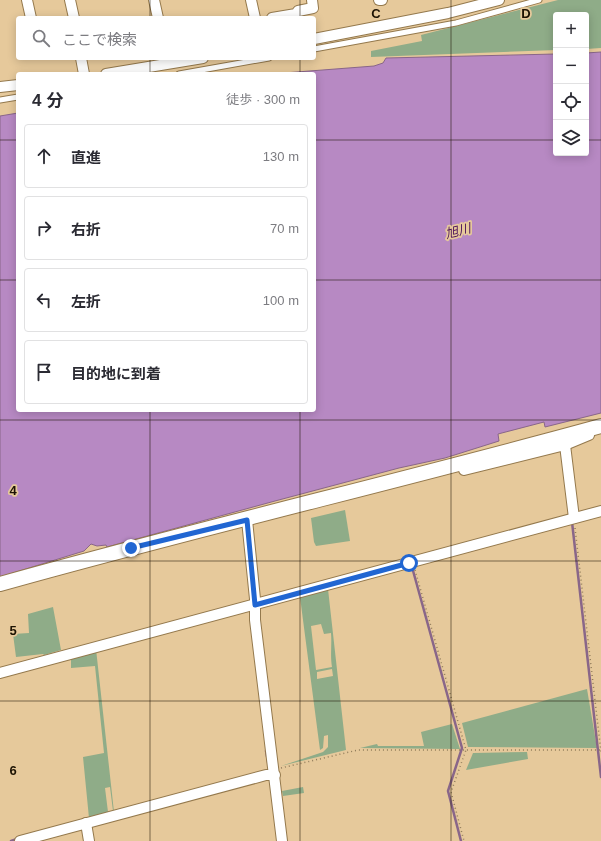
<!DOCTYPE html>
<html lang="ja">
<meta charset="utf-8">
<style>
body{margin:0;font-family:Arial,"Noto Sans JP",sans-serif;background:#f7f7f7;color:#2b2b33}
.controls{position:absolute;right:12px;top:12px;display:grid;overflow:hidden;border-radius:4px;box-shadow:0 2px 10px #0003}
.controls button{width:36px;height:36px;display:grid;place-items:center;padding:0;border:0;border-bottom:1px solid #e1e1e2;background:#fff;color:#2b2b33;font:20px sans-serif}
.stop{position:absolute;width:12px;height:12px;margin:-9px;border:3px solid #2166d2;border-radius:50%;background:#fff}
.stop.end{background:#2166d2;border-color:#fff;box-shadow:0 1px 4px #0008}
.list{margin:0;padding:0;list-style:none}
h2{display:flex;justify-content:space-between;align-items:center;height:52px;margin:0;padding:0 16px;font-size:17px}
h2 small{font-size:13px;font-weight:400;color:#7c7c81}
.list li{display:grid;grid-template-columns:26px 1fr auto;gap:12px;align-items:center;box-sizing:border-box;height:64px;margin:0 8px 8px;padding:0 8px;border:1px solid #e1e1e2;border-radius:4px}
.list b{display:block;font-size:15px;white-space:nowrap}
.list em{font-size:13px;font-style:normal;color:#7c7c81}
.icon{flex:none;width:22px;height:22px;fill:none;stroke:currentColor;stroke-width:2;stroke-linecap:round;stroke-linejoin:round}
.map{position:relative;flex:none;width:601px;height:841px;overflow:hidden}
.search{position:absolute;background:#fff;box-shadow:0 2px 10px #0003;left:16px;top:16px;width:300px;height:44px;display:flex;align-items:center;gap:10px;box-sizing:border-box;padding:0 14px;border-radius:4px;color:#7c7c81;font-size:15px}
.panel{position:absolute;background:#fff;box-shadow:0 2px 10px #0003;left:16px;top:72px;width:300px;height:340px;border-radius:4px}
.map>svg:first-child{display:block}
.green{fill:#8fac88;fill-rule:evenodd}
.water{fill:#b789c3;stroke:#896689}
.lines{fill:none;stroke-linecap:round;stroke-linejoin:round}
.stream{stroke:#896689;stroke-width:2.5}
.lane-casing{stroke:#94794d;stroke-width:7}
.street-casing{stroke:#94794d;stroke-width:12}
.secondary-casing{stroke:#94794d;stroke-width:16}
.path{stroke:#917c5b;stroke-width:1.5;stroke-dasharray:1 3;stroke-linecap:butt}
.lane{stroke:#fff;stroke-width:5}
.street{stroke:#fff;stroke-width:10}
.secondary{stroke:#fff;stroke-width:14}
.route{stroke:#2166d2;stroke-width:5}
.grid{fill:none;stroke:#1d1303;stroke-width:1;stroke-opacity:0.55}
.labels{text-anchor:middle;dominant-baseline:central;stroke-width:3.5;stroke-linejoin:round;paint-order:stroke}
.water-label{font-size:13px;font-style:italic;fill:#4f155c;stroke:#e6c99b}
.grid-label{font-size:13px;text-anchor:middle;font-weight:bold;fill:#1d1303;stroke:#e6c99b;stroke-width:3.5;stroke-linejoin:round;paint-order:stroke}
</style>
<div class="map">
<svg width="601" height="841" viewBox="0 0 601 841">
<rect width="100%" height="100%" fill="#e6c99b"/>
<g class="green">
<path d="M558,0H601V48L586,49V15H556V50L371,57V51L422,41L421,35Z"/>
<path d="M345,510L350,541L316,546L314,542L311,518Z"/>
<path d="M328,589L346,750L281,766L323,752L328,747V735L324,736L323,748L320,750L300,597ZM321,624L324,634L331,633C332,645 330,655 332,667L316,670L311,626ZM332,669L333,676L317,679V672Z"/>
<path d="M53,607L61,650L44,655L43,654L16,657L13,634L29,633L28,614Z"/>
<path d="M96,649L114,812L89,818L83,757L104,753L95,666L71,668V656ZM110,787L113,811L108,812L105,788Z"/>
<path d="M587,689L597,748L468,747L462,723Z"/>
<path d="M452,724L460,749L360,748L377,744L378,746H424L421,732Z"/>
<path d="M527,752L528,759L466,770L473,753Z"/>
<path d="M303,787L304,793L283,796L282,791Z"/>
</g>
<path class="water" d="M601,52V413L545,427L544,422L498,434L499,441L445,458L399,468L275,501L107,547L106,545L97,546L91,544L84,551L0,577V116L18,113V410H314V74H271L374,66L383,63L386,58L556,54V153H586V53Z"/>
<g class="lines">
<g class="stream">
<path d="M572,522L601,777"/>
<path d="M412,567L462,748L448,791L461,841"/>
<path d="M266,751L269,767"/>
<path d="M11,841L17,839"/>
</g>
<g class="lane-casing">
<g id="lane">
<path d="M314,49L456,23L539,0"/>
<path d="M179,74L269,58"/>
<path d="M0,100L18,97"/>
</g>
</g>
<g class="street-casing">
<g id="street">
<path d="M27,0L31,18"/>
<path d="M70,0L74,18"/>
<path d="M154,0L158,18"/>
<path d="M251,0L255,18"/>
<path d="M379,0H382"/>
<path d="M272,18L296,14L298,11L313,8L312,0"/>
<path d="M314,39L448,13L499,0"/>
<path d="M81,58L84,74"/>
<path d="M106,74L203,58"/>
<path d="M0,87L18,85"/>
<path d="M565,445L574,518"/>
<path d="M462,463L464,470L565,445L589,435"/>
<path d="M247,520L255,599V620L282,841"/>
<path d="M0,673L601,511"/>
<path d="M86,823L89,841"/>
<path d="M20,841L266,775H275"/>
</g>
</g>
<g class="secondary-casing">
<path id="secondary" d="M0,584C199,528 401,481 601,426"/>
</g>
<g class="path">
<path d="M575,528L601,752"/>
<path d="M415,570L466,750L451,792L464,841"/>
<path d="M281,768L358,750H601"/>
</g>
<use href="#lane" class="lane"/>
<use href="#street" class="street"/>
<use href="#secondary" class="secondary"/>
</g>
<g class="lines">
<path class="route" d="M131,548L247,520L255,605L409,563"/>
</g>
<path class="grid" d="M150,0V18M300,0V18M451,0V841M150,58V74M300,58V74M0,140H18M314,140H556M586,140H601M0,280H18M314,280H601M150,410V841M300,410V841M0,420H601M0,561H601M0,701H601"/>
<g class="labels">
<g class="water-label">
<text transform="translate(458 231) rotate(-14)">旭川</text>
</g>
</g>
<g class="grid-label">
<text x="376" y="18">C</text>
<text x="526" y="18">D</text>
<text x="13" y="495">4</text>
<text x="13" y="635">5</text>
<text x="13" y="775">6</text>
</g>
</svg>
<div class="controls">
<button>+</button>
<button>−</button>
<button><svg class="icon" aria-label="locate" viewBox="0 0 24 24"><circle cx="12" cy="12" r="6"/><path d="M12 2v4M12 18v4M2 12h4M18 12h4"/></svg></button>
<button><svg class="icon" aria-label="layers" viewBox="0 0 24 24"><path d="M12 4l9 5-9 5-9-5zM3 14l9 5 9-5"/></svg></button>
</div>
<div class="stop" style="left:409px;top:563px"></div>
<div class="stop end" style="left:131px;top:548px"></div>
<div class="search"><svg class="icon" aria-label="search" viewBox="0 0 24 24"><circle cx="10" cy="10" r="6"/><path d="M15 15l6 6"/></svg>ここで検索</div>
<section class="panel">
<h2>4 分<small>徒歩 · 300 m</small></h2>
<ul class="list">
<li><svg class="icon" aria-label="ahead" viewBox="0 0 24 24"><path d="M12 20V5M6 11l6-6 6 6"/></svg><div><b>直進</b></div><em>130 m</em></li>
<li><svg class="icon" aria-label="right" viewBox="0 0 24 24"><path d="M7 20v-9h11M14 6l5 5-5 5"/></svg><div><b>右折</b></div><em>70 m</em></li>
<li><svg class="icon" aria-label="left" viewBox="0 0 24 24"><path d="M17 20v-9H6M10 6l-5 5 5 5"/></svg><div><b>左折</b></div><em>100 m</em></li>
<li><svg class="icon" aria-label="arrive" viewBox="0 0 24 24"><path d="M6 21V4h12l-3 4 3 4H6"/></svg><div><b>目的地に到着</b></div></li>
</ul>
</section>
</div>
